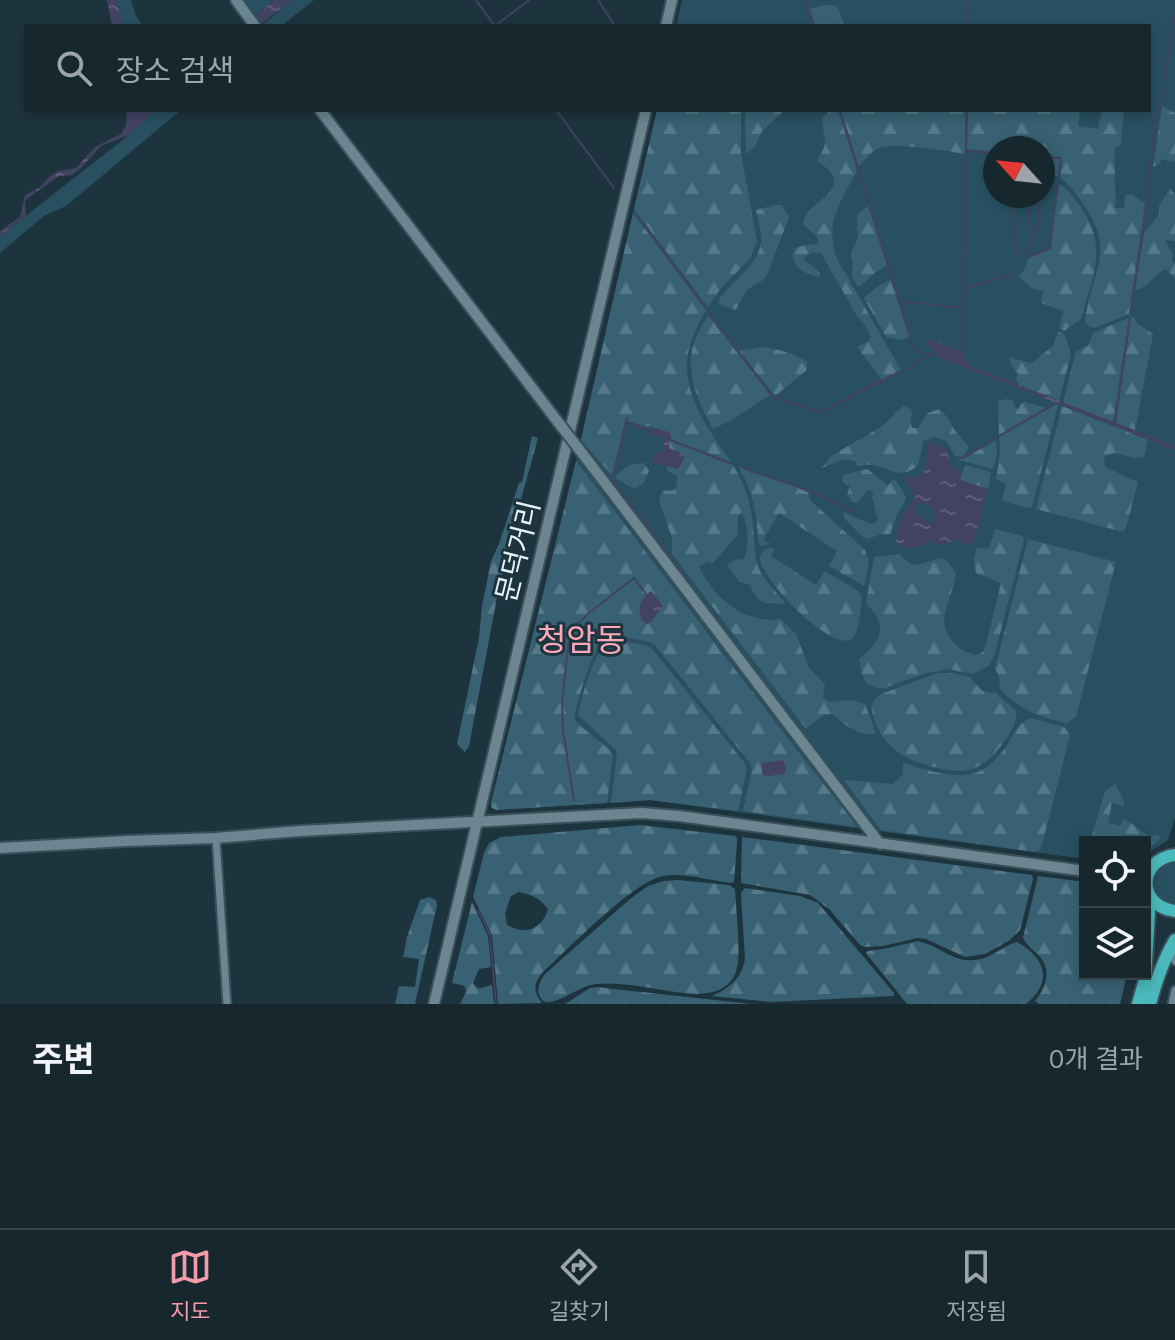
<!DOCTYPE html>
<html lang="ko">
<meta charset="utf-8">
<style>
body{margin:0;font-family:Mulish,"Noto Sans KR",sans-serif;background:#23333a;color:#f1f3f6}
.controls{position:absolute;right:24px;bottom:24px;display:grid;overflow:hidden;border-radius:0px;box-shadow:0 4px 12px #0003}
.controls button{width:72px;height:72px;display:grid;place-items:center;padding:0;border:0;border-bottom:2px solid #35444a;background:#16272e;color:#f1f3f6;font:40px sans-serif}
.compass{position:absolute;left:983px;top:136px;width:72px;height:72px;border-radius:50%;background:#16272e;box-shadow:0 4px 12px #0003;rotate:297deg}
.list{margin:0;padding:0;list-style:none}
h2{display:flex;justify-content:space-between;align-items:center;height:104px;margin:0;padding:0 32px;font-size:34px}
h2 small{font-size:26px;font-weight:400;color:#9ea5aa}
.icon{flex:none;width:44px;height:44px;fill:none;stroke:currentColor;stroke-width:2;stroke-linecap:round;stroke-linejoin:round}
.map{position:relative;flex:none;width:1175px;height:1004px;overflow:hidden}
.search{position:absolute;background:#16272e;box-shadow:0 4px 12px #0003;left:24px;right:24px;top:24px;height:88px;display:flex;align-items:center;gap:20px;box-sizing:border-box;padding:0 28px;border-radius:0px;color:#9ea5aa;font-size:30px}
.sheet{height:224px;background:#16272e}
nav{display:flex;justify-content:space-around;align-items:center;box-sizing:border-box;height:112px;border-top:2px solid #35444a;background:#16272e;font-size:22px;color:#9ea5aa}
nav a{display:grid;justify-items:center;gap:4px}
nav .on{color:#f39aab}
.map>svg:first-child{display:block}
.green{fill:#285060;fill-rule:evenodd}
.forest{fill:url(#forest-firs);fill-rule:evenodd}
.water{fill:url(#water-ripples);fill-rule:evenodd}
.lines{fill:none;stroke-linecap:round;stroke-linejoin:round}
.stream{stroke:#424263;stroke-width:2}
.street-casing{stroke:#3a5058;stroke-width:11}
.secondary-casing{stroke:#3a5058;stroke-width:14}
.highway-casing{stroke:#3a5058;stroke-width:16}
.street{stroke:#6b8591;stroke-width:7}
.secondary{stroke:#6b8591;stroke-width:10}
.highway{stroke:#4ab9bc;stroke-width:12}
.secondary-bridge-casing{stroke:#3a5058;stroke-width:14;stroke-linecap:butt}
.secondary-bridge{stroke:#6b8591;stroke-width:10}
.labels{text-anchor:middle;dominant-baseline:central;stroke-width:6;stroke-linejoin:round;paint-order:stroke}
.street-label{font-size:28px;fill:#e6f4fa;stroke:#1d343e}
.quarter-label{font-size:32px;fill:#fca8b8;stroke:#1d343e}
</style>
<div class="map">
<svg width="1175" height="1004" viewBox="0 0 1175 1004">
<defs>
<pattern id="forest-firs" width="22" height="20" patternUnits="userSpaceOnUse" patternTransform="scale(2)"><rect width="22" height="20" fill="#386274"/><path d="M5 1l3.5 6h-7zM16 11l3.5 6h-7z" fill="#557989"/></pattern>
<pattern id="water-ripples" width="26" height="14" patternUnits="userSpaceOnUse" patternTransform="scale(2)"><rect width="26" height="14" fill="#424263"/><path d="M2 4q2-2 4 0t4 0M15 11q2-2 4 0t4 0" fill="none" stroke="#5d5e7a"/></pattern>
</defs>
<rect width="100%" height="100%" fill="#1d343e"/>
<g class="green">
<path d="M117,0H131L136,16L143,26H123Z"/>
<path d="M241,0H274L253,17Z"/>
<path d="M292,0H314L281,26H261Z"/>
<path d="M682,0H1175V818L1168,840L1145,855V842H1085V859L650,800L496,810L491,807V803L570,487L657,110H1149V26H676ZM995,148H1043V196H995Z"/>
<path d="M155,110H181L66,206L44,216L0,253V236L129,135Z"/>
<path d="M1175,860V905C1146,900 1146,865 1175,860Z"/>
</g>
<g class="forest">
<path d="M824,5L837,6L845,26H815L810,9Z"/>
<path d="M1162,106L1175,113V161L1173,162L1162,159L1159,164L1153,167Z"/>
<path d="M657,110H741V153L757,241L749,260L722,287L708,307L634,209Z"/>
<path d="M745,110H778L782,113L762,131L754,148L746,154Z"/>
<path d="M832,110H838L857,170C841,202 824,222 837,259L901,370L882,380L857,347L868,341L871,337L865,325L858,318L821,253H810L803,259L818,271L821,277C805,274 798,271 792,256L795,248L806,245L818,244L817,237L803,224C805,202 846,194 831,173C828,168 821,164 817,160C832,139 821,138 823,117Z"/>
<path d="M841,110H965V154C947,151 891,141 877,149C869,153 864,161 858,167Z"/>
<path d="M968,110H1080L1078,126L1098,129L1102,110H1124L1121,145L1115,148C1114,169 1116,187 1115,208H1124L1125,195L1131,194L1145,203L1130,314L1094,328L1088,326L1085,322C1090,274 1117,254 1085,207C1078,196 1071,185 1060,178L1062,158L1043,156V148H995V152L967,149Z"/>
<path d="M1043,158L1060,159L1059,177L1043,172Z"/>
<path d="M1059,183C1068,189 1074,198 1080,206C1109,249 1093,274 1081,319L1064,331L1059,328L1063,311L1041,303L1043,291L1033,289L1019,277L1026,267L1029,257L1050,248Z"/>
<path d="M1170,188L1175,195V241L1165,240L1173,254L1172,261L1175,263V279L1166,269C1154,274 1148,289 1135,290L1144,234L1159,214V206Z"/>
<path d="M775,205H782L789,217L767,275C762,283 758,282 751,287C744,292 740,302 736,310L718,304L720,298C733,281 759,264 761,242C762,231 758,220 756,210Z"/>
<path d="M868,206L887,266C874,270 869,281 858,287L852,276L853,264L851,254L858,237L857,215Z"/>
<path d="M633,213L706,310C700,322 693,333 690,345C677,388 708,429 731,462L670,439L671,435L649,426L644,427L627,421L626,417L612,475L581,440Z"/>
<path d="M891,280L909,337L901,340L886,337L864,298L878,286Z"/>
<path d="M708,315L770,395L733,419L713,429C700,406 687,377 692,350C695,337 702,326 708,315Z"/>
<path d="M1131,317H1134L1138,324L1153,334L1135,430L1116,423Z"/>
<path d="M1129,318L1113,422L1063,403L1076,351L1088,346L1093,334L1097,331Z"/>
<path d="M1058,331L1065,335L1071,354L1059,401L1019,385L1016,379L1018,374L1011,364L1009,357L1030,363L1033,362L1053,346Z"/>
<path d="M762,347C777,349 795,353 807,362V370L775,396L739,351Z"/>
<path d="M1007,399L1013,401L1015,408L1018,409L1022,403L1025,402L1046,408L999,435L998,401Z"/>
<path d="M1057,404L1058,405L1032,507L1029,508L1002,501L1006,484L996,479L1000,454L999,437Z"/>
<path d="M903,406L911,409L913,413L910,419L912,428H918L928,413L939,409C951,418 951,428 960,437C963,441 967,443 969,447L963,457L955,456L946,441L935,437L924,440L918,465C901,481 890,468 872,465C867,464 862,466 857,466L855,461L844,459L822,468L831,456L881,427Z"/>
<path d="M1062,406L1148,440L1144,457L1134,458L1114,453L1104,457L1105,467L1138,482L1126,528L1123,532L1036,509Z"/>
<path d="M532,436L538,438L512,532L498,592L469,746L465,752L457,744L479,638L482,606L491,561L499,544L519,483L522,482Z"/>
<path d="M996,440L997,454L993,469L959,460L958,459H963Z"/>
<path d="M670,441L733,465C755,502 752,521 756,561C761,578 775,590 786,604C764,602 760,608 750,585L739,582L727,565L734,560L744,559C750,544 748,527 742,512L738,517V534L713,563L707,562L699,567C715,599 744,624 781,619L796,634L809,668L825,684L823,697L829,702L851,700L865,704L876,734C858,737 844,724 832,714L824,715L806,729L672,554V538L659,501L662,490L672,491L677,486V476L668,471L666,466L678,468L684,459L683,454L668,448Z"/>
<path d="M576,461C668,580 758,702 852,820L856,827L743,811L752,769L751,764L655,645L649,642L608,634C594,643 578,699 574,717L577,723L609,749L613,755L607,803L496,810L491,807V803Z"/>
<path d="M644,463L649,471L643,484L635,489L614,477L629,465Z"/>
<path d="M965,465L991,472L988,489L960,480Z"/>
<path d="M739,467C762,477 785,482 808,492L810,500L865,550L869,561L864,586L829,566L837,551L779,513L763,540L771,544L761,546L759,543C755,510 755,497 739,467Z"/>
<path d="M867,469L888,485L893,480H896L906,497L905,501L897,514L890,535L881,534L868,539L861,535L844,518V512L868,523L874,524L878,520L872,497L874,492L868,490L857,503L852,502L847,494L850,487L842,481L843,475Z"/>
<path d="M995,529L1022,536L1024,540L995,653L989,666L973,674L947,669L924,674L884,688H876L866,683L862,674L859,659C882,640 889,627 866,603L874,557L899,554L910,564L916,565L942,558L948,562L956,572C954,601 931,619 955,644C962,651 968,653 977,655L983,652L986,644L1001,583L976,573L974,559L977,548L989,549Z"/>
<path d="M1028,539L1116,562L1076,717L1067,723C1040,717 1019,710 1000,689L999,676L995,669Z"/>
<path d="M768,548H775L771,556L816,585L825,571L858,591L862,597C861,606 859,634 852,639C831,653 757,575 760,557C761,551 764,551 768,548Z"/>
<path d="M610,639L645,645L653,650L744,762L747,769L738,811L650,800L611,803L617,751L578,715C582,695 594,651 610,639Z"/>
<path d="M937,673H950L970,677L982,691L996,693L1016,711C1017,723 1012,730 1006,739C998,750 988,763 975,768C963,773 950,771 938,768C902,760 878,745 871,706L874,700L881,694Z"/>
<path d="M1030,718L1064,727L1070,735L1041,849L1035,852L881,830L844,780L893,784L903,774V762C915,768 927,770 940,773C970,779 987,773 1006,747C1013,736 1017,724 1030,718Z"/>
<path d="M1115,784L1123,799L1124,806L1112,803L1108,823L1120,826L1123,819C1134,824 1140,831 1150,837L1157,834L1161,838L1145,851V842H1090L1105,791Z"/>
<path d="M640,825L735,836L737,838V843L734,882L730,883C709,880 684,872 663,876C634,881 567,950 543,972C533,983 533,992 542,1003L498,1004L492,935L473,897L484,853L489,843L501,837ZM519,892C532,895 540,898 548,909C542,930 525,935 507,925L505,913L511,896Z"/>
<path d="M742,837L1032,875L1033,879L1020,930L1010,940L985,954L965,957L926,939L918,938L883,946L865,947L860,945L829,909L810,895L741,883Z"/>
<path d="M1038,876L1085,882V974H1127L1120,1004H1039L1035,1001C1045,989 1052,972 1041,958C1035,951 1028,947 1023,938Z"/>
<path d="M678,880L729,885L735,889C736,904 737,919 738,934C740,968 739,992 698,994C665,993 630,981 597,984C580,985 559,1004 545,1002C534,994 539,982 545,974L630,899L648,886L664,881Z"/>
<path d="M745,888L800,896L818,903L894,993V996L771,1002L712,996C729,988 741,980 745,959L741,893Z"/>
<path d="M429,897L436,900L437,905L415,1004H395L399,986L415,987L419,959L403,957L407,937L420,900Z"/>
<path d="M472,902L488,936L491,967L479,969L473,983C479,992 483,987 492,985L494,1004H460L466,992L465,986L452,983Z"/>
<path d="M918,941C946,948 956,968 987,957C997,953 1006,945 1017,942C1045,958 1054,981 1026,1004H907L866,953L868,951L884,949Z"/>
<path d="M598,987L614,989L751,1004H565L590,988Z"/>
</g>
<g class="water">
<path d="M107,0H117L123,26H112Z"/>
<path d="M274,0H292L259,26H243Z"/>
<path d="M127,110H155L129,135L101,146L80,169L72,175L59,176L28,198L25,202L26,215L0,236V231L20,217L25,195L40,187L50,176L58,171L76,168L95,147L121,134L126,126Z"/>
<path d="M930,339L963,352L968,365L1175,446V450L939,357C937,351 929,349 926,342Z"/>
<path d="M654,428L669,432L671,435L669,448L684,454V459L678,469L653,462V457L656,452L662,453L665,439L659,435L651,436L650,431Z"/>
<path d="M929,443C934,445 939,444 943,447C952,452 944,467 962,473L960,480L988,489L973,545L954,540L941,546L931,541C919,547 909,551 897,544C894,525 905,512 915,497L903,477L913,478L923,473L928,455L927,446ZM920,503C930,503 932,511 936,518L932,523L927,522L913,510L914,506Z"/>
<path d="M651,591L663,606L651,622L647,624L643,622C637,608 638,600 651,591Z"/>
<path d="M783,760C786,763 787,771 784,774L762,777V763Z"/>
</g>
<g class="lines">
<g class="stream">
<path d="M476,0L494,25"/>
<path d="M598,0L615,26"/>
<path d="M805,0L814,26"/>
<path d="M495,26L529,0"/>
<path d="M967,26L968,0"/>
<path d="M1165,81L1175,13"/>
<path d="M556,110L614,188"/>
<path d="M840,110L913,346L916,351L939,356"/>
<path d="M968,151L995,153"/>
<path d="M966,154L967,110"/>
<path d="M1043,157L1061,158L1059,177"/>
<path d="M1011,196L1017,254L1020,259"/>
<path d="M1027,196L1029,220L1035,230"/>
<path d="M634,212L706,309"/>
<path d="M1026,254L1040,219L1038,196"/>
<path d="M1029,257L1050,248L1058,184"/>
<path d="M965,289L1013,274"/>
<path d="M900,301L964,308"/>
<path d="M1130,313L1145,214L1155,126L1164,88"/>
<path d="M710,314L774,398L821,412L901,371"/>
<path d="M963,352L965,159"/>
<path d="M905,370L931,355"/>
<path d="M627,418L613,481L687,579"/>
<path d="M627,422L651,430"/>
<path d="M1115,423L1130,318"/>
<path d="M999,436L1056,403"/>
<path d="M670,440L730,463"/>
<path d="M958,458H963L995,439"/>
<path d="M741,467C763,476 785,481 808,491"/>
<path d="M812,492L855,512"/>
<path d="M574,801L563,730L562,703L569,638L577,625L589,613L634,578L646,594"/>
<path d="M478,910L490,935L496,1004"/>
</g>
<g class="street-casing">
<g id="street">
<path d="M216,838L227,1004"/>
<path d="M1170,949L1175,961"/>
<path d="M1172,1004L1175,990"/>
</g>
</g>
<g class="secondary-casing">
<g id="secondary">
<path d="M236,0L255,26"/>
<path d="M666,26L672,0"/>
<path d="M320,110L558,422"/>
<path d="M582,453L880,844"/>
<path d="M0,848L127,841L216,838L300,831L642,813L679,816L1085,871"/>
<path d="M434,1004L646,110"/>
</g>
</g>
<g class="highway-casing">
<g id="highway">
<path d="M1175,855C1137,860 1137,906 1175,911"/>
<path d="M1138,1004L1145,979L1150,896"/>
<path d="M1150,1004C1156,981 1163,960 1175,940"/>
</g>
</g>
<use href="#street" class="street"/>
<use href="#secondary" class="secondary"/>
<use href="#highway" class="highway"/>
<g class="secondary-bridge-casing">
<path id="secondary-bridge" d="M558,422L582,453"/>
</g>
<use href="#secondary-bridge" class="secondary-bridge"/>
</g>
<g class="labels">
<g class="street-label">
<text transform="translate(517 551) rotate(-76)">문덕거리</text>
</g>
<g class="quarter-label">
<text x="581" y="639">청암동</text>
</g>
</g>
</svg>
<div class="controls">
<button><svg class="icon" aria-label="locate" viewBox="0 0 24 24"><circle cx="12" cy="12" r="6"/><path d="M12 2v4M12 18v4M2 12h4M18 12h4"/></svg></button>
<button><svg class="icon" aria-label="layers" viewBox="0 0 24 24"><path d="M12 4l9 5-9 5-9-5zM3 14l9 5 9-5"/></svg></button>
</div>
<svg class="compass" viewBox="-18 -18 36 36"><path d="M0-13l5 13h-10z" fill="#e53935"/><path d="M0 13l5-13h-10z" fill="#9ea5aa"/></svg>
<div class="search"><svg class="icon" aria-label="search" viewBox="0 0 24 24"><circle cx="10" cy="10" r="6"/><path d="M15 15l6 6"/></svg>장소 검색</div>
</div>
<section class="sheet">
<h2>주변<small>0개 결과</small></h2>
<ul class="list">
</ul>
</section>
<nav>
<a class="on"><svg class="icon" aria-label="map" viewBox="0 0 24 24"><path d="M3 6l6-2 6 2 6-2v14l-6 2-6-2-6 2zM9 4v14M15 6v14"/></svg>지도</a>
<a><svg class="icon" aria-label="directions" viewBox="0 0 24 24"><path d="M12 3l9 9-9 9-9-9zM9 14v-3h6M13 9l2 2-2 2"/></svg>길찾기</a>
<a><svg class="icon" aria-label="saved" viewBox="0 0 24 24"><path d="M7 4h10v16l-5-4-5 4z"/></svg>저장됨</a>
</nav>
